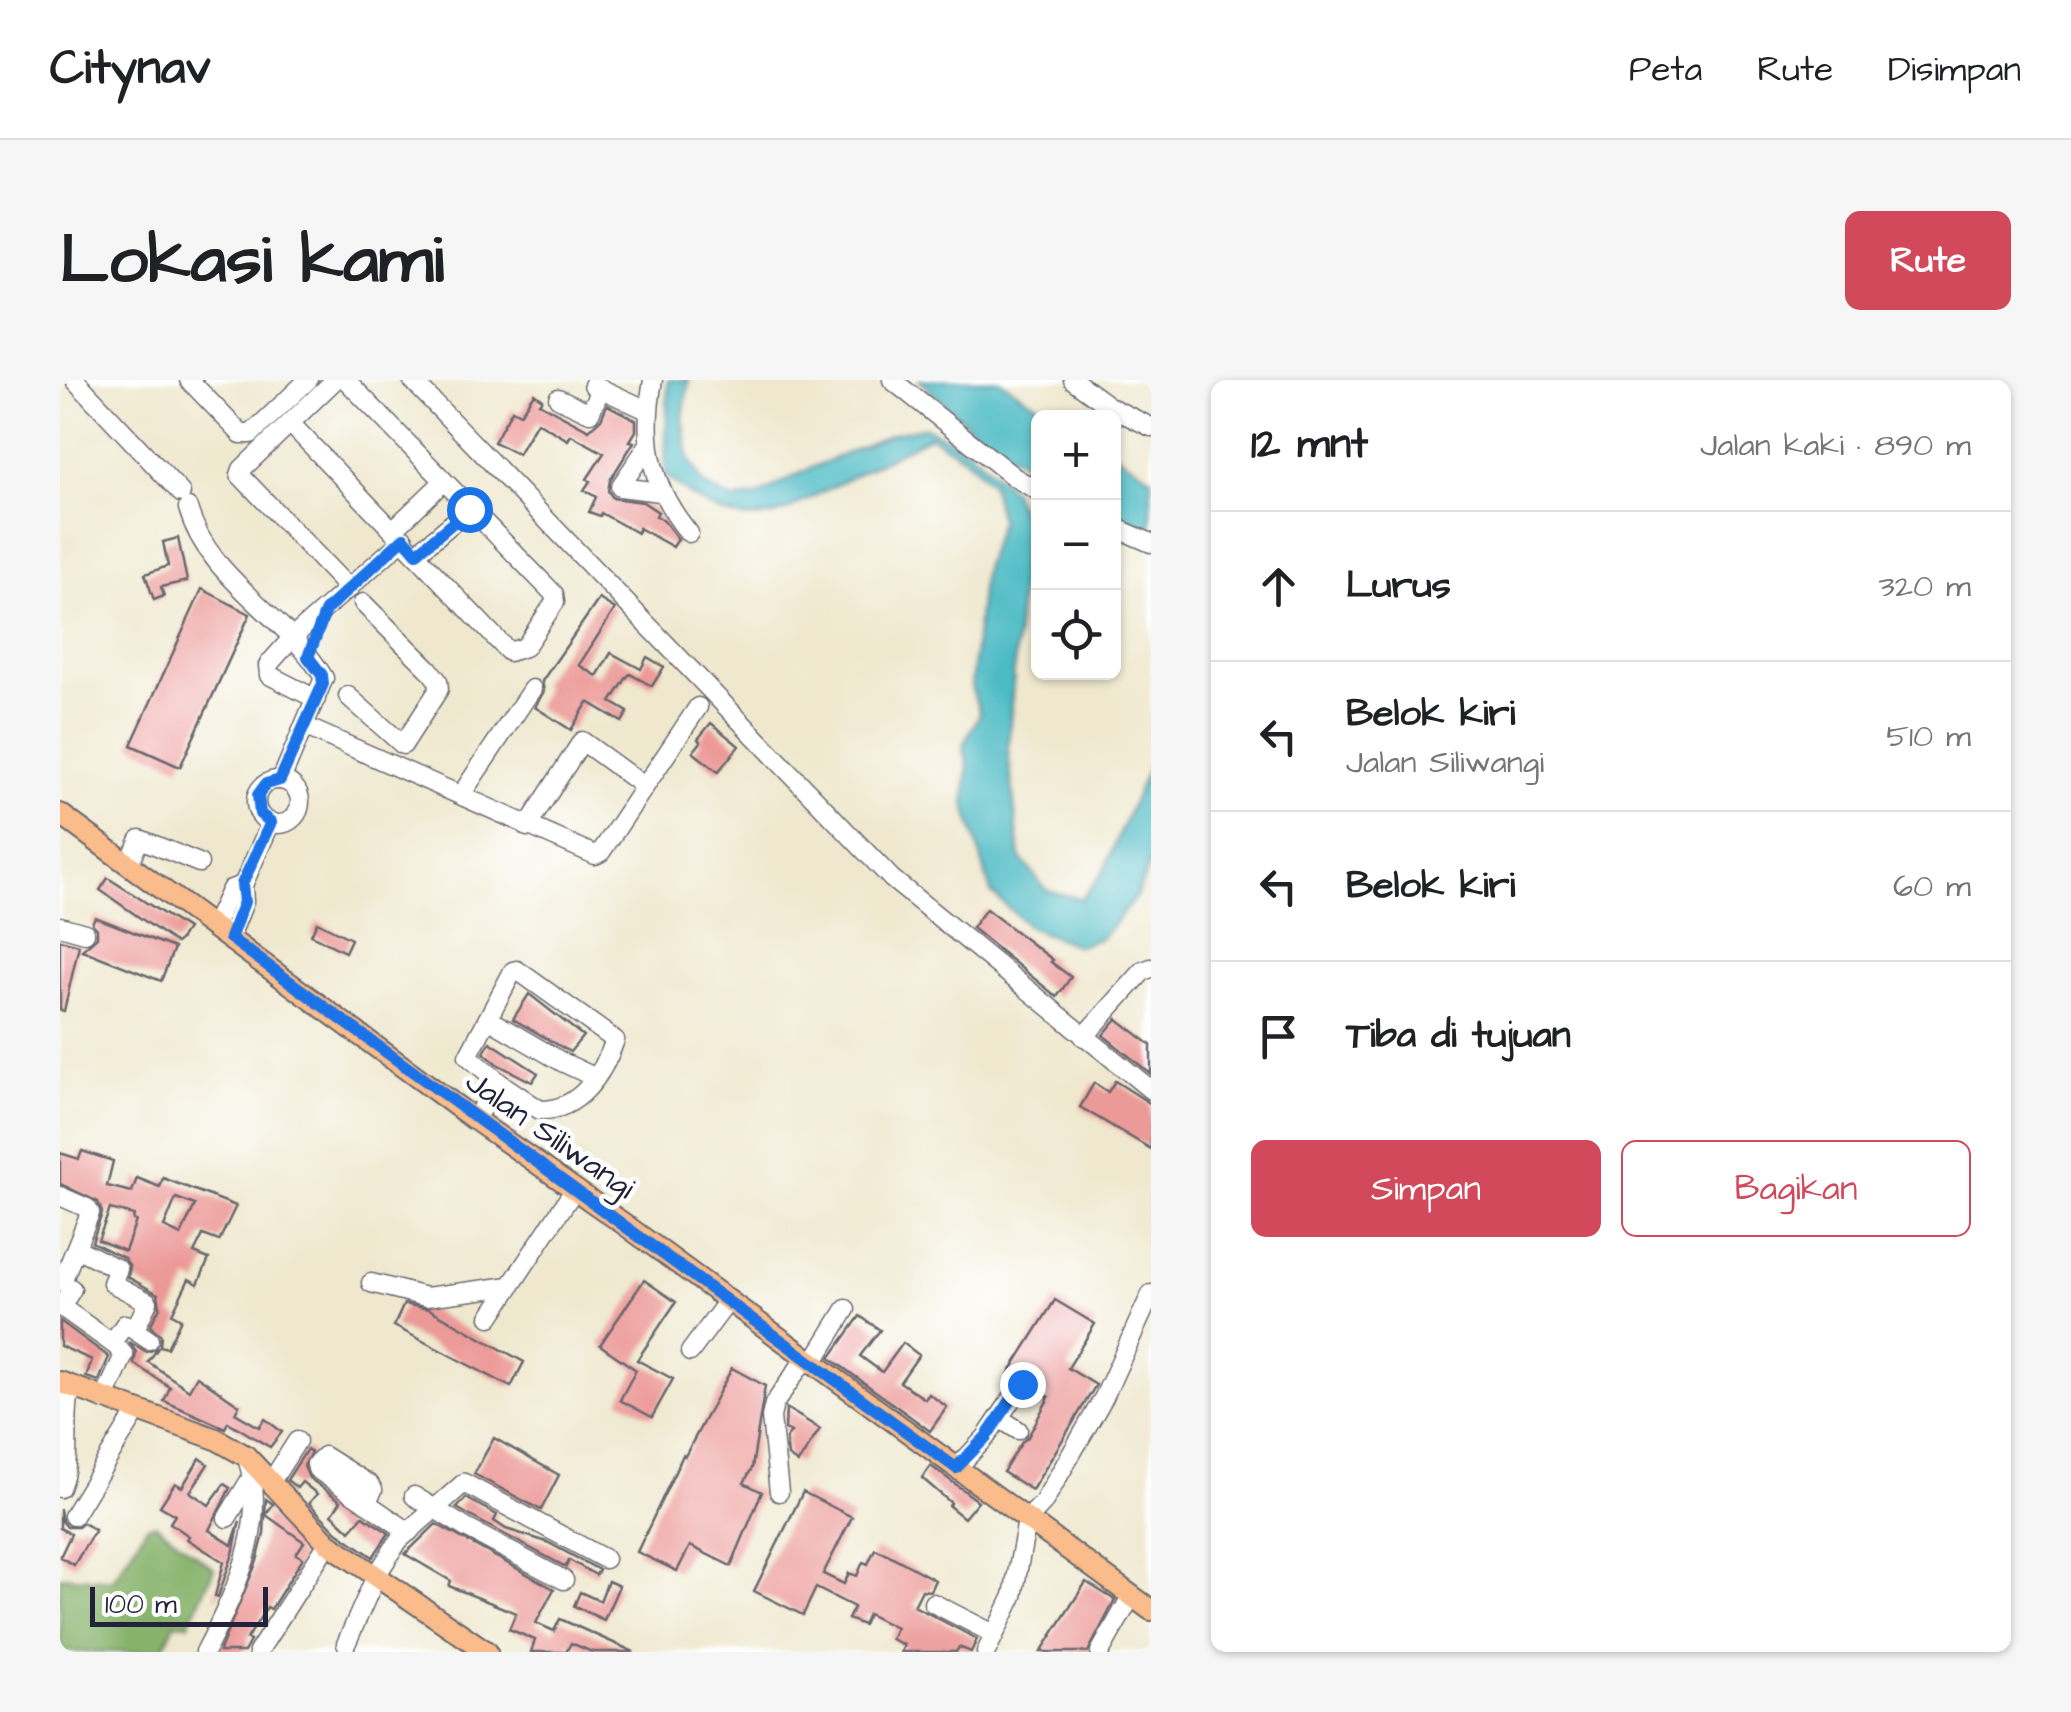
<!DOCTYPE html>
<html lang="id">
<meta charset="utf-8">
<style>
body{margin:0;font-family:"Architects Daughter",sans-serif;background:#f6f6f6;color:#202124}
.controls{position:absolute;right:30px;top:30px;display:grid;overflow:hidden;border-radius:15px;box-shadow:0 2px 8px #0004}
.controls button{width:90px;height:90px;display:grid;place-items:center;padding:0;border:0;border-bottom:2px solid #e0e0e0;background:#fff;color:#202124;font:50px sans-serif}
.scale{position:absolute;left:30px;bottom:25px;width:178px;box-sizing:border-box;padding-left:10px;border:5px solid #22223b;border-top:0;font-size:28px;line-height:35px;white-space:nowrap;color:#22223b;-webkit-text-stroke:8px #fff;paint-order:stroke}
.stop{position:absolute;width:30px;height:30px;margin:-22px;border:8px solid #1a73e8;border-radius:50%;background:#fff}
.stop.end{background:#1a73e8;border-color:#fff;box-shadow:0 2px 10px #0008}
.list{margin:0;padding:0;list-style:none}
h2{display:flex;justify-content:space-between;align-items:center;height:130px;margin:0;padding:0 40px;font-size:42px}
h2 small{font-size:32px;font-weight:400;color:#757577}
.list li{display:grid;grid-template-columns:65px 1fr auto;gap:30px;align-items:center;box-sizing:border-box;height:150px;padding:0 40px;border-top:2px solid #e0e0e0}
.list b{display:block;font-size:38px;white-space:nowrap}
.list p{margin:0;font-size:32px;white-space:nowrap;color:#757577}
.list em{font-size:32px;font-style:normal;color:#757577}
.actions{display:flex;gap:20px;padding:30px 40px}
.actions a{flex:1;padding:22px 0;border:2px solid #d1495b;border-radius:15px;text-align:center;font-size:35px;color:#d1495b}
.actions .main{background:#d1495b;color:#fff}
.icon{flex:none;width:55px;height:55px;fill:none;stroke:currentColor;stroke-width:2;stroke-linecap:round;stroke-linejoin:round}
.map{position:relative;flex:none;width:1091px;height:1272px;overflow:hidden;border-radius:15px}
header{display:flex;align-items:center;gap:60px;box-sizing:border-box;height:140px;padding:0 50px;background:#fff;border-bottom:2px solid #e0e0e0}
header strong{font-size:48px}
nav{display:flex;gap:55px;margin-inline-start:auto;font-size:35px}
.intro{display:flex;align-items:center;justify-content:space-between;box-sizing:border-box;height:240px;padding:0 60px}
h1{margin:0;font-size:70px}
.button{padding:25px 45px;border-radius:15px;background:#d1495b;color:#fff;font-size:35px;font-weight:700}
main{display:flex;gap:60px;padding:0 60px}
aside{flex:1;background:#fff;border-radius:15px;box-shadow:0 2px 8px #0004}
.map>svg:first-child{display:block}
.forest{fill:#86b26a;stroke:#546a52;stroke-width:2.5}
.water{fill:#4dbbc5;stroke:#386e80;stroke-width:2.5}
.building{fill:#ec9a98;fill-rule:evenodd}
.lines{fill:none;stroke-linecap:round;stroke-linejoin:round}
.minor-casing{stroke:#6a676e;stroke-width:21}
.major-casing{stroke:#6a676e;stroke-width:24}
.minor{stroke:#fff;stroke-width:18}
.major{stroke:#f9bc8a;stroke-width:20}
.route{stroke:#1a73e8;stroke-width:12}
.labels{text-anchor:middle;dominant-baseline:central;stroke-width:9;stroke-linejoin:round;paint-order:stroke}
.street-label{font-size:32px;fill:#22223b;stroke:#fff}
</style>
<header>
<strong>Citynav</strong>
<nav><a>Peta</a><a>Rute</a><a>Disimpan</a></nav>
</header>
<div class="intro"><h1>Lokasi kami</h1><a class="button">Rute</a></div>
<main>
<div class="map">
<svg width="1091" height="1272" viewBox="0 0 1091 1272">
<rect width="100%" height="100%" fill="#fff"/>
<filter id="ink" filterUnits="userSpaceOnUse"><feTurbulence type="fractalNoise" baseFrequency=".01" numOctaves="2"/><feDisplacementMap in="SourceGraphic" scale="20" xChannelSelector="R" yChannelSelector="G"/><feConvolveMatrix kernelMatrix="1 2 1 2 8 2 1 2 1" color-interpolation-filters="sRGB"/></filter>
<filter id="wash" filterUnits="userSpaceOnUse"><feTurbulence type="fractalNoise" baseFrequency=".0048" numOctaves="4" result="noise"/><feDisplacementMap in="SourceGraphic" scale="40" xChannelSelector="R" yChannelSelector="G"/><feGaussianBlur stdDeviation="2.25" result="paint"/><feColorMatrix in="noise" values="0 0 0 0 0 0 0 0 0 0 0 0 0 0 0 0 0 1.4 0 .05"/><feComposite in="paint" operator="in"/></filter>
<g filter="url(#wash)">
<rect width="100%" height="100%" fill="#efe8ce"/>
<path class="forest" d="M96,1144L154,1189L129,1244L115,1243L102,1272H0V1196L53,1200L87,1146Z"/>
<g class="water">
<path d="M608,0H629L623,38L629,78L643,104L673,120L697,116L749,89L834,53L865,47L910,71L953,111L965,144L948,369L960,477L986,510L1021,519L1042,494L1091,380V481L1076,517L1042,558L1018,566L970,548L931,512L905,423L908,385L903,365L920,334L911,306L923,191L940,141L931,103L905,78L870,56L726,131C676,150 642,127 605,95Z"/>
<path d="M859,0H939L997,37L978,38V92L917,53Z"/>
<path d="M1054,73L1091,97V149L1054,132Z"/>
</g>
<g id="blocks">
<g class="building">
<path d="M474,13L482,19L479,23L529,50L541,39L547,25L576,40V51L570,61L574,62L550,100L548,111L553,118L583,122L598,132L596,136L604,141L618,159L613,167L579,148L577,153L541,133L540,136L529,132L536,117L524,110L530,101L527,99L544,73L511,55L508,60L477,42L458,74L434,62L452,30L460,34Z"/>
<path d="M118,158L127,201L101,207L104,216L94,220L85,194L108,186L103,162Z"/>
<path d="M142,209L190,234L120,387L71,365Z"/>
<path d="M539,219L555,229L519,285L537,296L551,273L581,289L587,277L604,287L592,306L570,294L567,297L551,322L568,332L562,342L528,322L511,350L475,327L484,311L482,301Z"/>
<path d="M651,343L679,366L658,392L633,372L641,362L638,359Z"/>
<path d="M48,498L127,549L120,560L116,563L40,510Z"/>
<path d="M926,529L993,580L991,582L1011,597L997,617L912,548Z"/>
<path d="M35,537L114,568L101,601L22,570L37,557V549L32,543Z"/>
<path d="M257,542L291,559L285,572L251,555Z"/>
<path d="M0,560L19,565L4,631L0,630Z"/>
<path d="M469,614L523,656L510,672L453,639Z"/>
<path d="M1057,639L1091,665V694L1043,655Z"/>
<path d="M430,662L478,693L472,702L437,684L424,673Z"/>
<path d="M1055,701L1091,724V769L1020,727L1034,703L1048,712Z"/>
<path d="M22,771L53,781L47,806L72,812L77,798L100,807L103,798L176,826L159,861L143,855L134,873L149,879L138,904L129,899L112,934L121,939L107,968L100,966L101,955L90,946L100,927L98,914L68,897L70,887L64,878L32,862L42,833L38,822L0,804V773L19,779ZM116,818L135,825L121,855L104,847ZM50,829L74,835L73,840L76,841L65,871L38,860Z"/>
<path d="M584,900L616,922L577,980L613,999L592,1037L560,1020L576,990L540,965Z"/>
<path d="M995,920L1035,944L1008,988L1036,1005L972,1110L943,1092L962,1062L968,1057L989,1017L974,1008V999L968,993H949Z"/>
<path d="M344,924L369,929L464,982L451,1007L334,946Z"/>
<path d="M800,936L820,950L800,976L822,992L843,963L859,975L840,1002L865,1019L869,1014L887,1027L870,1051L770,978Z"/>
<path d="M0,941L49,977L39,1001L26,997L32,980L0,966Z"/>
<path d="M69,962L87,972L98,968L88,982L129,1010L137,996L179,1025L175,1033L199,1047L205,1039L222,1052L210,1067L168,1042L165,1048L104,1021L110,1007L74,984L76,972Z"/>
<path d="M672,988L705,1006L692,1088L684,1103L702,1112L671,1186L630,1166L617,1191L577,1172L623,1075L625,1076Z"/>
<path d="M726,1028L760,1049L738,1083L728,1076L726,1059L731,1052L725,1049Z"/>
<path d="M434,1058L499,1095L481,1130L414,1094Z"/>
<path d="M247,1069L251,1072L244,1086L249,1098L281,1121L272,1134L290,1151L303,1136L329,1153L313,1177L277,1152L249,1123L257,1114L242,1102L237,1108L227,1100Z"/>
<path d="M140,1078L148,1084L130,1112L149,1125L164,1104L170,1108L149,1150L172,1165L180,1141L173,1174L158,1217L155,1216L164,1182L127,1159L129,1156L110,1143L115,1135L100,1126L115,1103L122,1107Z"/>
<path d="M871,1086L918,1121L904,1138L889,1126L891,1123L862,1098Z"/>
<path d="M743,1112L792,1137L763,1194L784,1204L789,1193L797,1196L803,1182L808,1184L815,1169L829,1175L875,1200L870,1211L862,1210L854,1226L917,1259L911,1272L899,1267L896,1272H841L844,1265L831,1259L836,1248L808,1234L803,1245L788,1239L794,1227L756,1208L743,1235L694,1211Z"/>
<path d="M406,1118L437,1135L434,1141L446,1149L487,1162L539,1190L536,1195L509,1180L506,1187L412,1137L397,1128Z"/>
<path d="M206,1119L213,1124L206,1135L244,1162L236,1174L243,1178L211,1229L207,1227L187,1259L190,1261L184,1272H159L197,1181L204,1154Z"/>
<path d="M0,1129L2,1141L7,1147H18L23,1143L35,1150L14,1185L0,1177L11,1154L0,1148Z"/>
<path d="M376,1144L494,1209L476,1243L494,1251L500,1239L574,1272H532L511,1263L506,1272H471L475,1260L449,1249L456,1233L389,1206L391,1201L345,1174Z"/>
<path d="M548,1201L559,1206L544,1240L514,1226L520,1212L540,1221Z"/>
<path d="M1026,1202L1055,1220L1028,1272H981Z"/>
</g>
</g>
</g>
<g filter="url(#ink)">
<use href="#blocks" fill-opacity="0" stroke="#6a676e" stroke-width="2.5"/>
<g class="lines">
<g class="minor-casing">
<g id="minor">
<path d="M15,0L121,113"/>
<path d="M129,0L181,54H191L248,0"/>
<path d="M275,0L182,89L180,95L289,209"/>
<path d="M352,0L832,499L1091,710"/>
<path d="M593,0C582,60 590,106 629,153"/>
<path d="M832,0L954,97L978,111"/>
<path d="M1013,0L1050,27L1091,47"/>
<path d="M533,5L587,30"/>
<path d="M498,18L530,33L541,9"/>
<path d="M230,43L449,272L465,267L495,222L494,214L286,0"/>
<path d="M589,64L560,107L600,112"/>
<path d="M128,128C148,200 228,236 264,298L221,400"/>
<path d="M1054,147L1091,163"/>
<path d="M334,149L383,102"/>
<path d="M357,173L409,129"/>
<path d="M288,316L343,365L379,309L378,301L369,289L303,223"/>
<path d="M256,319L209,295L208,285L233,257L344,159"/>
<path d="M244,346L535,475L541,472L638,327"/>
<circle cx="218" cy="422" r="22"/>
<path d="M401,415L472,309"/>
<path d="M467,447L522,361L584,406"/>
<path d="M69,483L80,459L139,483"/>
<path d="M154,545L171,509L183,505"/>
<path d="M0,546L25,553"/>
<path d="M170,557L184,522L183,505L211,442"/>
<path d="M428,639L502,682L534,697"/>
<path d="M1024,657L1083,591L1091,588"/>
<path d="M414,739L440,703L480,730C519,731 543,694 555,660L457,590L453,591L408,676L440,703"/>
<path d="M0,816L27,828L30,833L2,902L12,909L1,927"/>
<path d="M16,868L58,889L52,903L88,922L75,949"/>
<path d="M311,903L366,917L450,906"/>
<path d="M0,926L56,966L64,975L44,1020"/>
<path d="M430,937L514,810"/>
<path d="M52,963L65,944L89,960"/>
<path d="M630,972L668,921"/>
<path d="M752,984L786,929"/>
<path d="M939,1038L958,1050"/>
<path d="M896,1089L926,1057L962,1004"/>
<path d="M211,1102L237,1061"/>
<path d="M0,1108C14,1074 2,1041 11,1007"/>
<path d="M719,1112L711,1037L714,1024L745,979"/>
<path d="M354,1116L406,1148L504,1200"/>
<path d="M306,1123L313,1110L310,1105L264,1076L256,1084L257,1089L349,1152"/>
<path d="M13,1136L77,1031"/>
<path d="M167,1138L193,1095"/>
<path d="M873,1223L934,1254"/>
<path d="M286,1264L316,1196L339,1160L404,1103L545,1179"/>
<path d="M145,1272C175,1214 209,1143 187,1078"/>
<path d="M198,1272L268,1163"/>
<path d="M926,1272L953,1216L967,1140L983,1123L1044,1017L1091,914"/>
<path d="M1040,1272L1072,1215"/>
</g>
</g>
<g class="major-casing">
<g id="major">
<path d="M0,434L414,739L564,844L1091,1230"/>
<path d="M0,1002L156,1059L186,1076L268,1163L427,1272"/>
</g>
</g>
<use href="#minor" class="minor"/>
<use href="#major" class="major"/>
</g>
</g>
<g class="lines" filter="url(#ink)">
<path class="route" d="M409,129L357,173L344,158L266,230L248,277L262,295L263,304L220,400L206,404L198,415L200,434L211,442L182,504L184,522L170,558L896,1088L926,1057L962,1004"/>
</g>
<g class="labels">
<g class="street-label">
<text transform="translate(490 755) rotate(35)">Jalan Siliwangi</text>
</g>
</g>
</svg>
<div class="controls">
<button>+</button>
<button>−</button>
<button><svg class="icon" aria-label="locate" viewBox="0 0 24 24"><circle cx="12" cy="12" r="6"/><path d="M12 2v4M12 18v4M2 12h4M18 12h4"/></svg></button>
</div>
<div class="scale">100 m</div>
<div class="stop" style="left:409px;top:129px"></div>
<div class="stop end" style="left:962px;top:1004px"></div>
</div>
<aside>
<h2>12 mnt<small>Jalan kaki · 890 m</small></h2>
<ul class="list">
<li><svg class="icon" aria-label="ahead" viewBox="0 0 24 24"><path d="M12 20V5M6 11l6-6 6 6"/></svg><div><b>Lurus</b></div><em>320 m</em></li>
<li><svg class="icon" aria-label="left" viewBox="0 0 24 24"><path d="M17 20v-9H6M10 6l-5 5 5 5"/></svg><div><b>Belok kiri</b><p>Jalan Siliwangi</p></div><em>510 m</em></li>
<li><svg class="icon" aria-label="left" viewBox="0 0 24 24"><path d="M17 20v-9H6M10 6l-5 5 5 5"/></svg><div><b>Belok kiri</b></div><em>60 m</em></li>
<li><svg class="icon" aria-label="arrive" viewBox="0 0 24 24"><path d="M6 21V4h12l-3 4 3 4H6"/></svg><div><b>Tiba di tujuan</b></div></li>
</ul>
<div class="actions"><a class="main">Simpan</a><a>Bagikan</a></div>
</aside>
</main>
